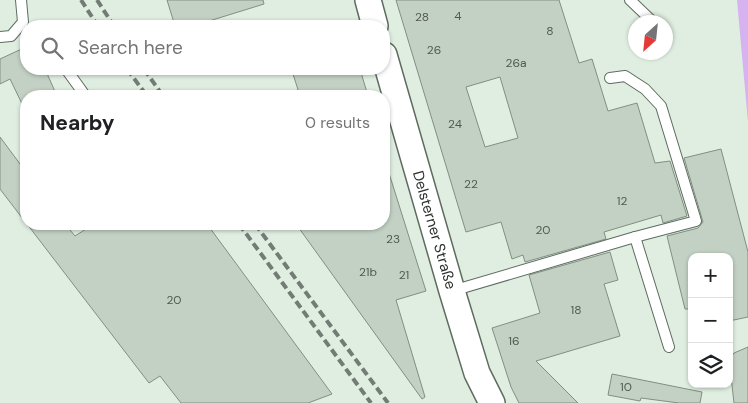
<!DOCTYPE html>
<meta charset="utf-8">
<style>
body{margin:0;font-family:"DM Sans",sans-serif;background:#f6f6f6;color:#202124}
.controls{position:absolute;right:15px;bottom:15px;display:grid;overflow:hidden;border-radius:10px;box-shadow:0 1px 4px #0004}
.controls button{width:45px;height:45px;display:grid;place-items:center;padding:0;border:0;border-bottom:1px solid #e0e0e0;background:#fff;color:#202124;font:25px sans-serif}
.compass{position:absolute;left:628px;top:15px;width:45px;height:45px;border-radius:50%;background:#fff;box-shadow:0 1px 4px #0004;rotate:207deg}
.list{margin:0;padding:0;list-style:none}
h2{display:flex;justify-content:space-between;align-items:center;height:65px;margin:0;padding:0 20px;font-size:21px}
h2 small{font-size:16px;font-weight:400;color:#757577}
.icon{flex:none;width:28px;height:28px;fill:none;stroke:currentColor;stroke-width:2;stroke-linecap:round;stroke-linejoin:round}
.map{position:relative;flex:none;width:748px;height:403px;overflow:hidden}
.search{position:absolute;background:#fff;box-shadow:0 1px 4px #0004;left:20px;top:20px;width:370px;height:55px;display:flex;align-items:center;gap:12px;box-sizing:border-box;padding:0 18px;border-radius:20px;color:#757577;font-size:19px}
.panel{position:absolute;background:#fff;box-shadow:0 1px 4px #0004;left:20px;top:90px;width:370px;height:140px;border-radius:20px}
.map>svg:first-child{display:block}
.water{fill:#d6b2f0}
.building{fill:#c2d1c4;stroke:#818f83;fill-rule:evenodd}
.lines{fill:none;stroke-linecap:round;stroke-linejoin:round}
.service-casing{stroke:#5e6c60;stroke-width:12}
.tertiary-casing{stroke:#5e6c60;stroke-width:28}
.service{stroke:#fff;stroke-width:10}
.tertiary{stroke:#fff;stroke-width:25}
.rail{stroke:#727b74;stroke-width:4;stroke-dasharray:8 4;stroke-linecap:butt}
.labels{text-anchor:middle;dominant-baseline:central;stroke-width:5;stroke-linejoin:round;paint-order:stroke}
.number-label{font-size:12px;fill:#525953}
.street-label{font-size:15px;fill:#2c312d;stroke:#ecfcee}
</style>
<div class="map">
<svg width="748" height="403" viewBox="0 0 748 403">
<rect width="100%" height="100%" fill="#dfeee1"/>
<path class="water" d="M737,0H748V122Z"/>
<g class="building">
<path d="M167,0H263L264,4L193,26H175Z"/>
<path d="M396,0H559L579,63L592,59L608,111L637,103L655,163L670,161L687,216L663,223L661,215L604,232L606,239L525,262L523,255L512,259L501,222L466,232ZM500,77L518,138L485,147L466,87Z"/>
<path d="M26,47V69H45L57,96H26V112L10,79L0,84V59Z"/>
<path d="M318,69H360L368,96H300L293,74Z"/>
<path d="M0,137L26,172V223L0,189Z"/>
<path d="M721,149L748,252V317L729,321V257H692V309H685L667,236L698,228L703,222L684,158Z"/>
<path d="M384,170H388L426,291L396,300L425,397L422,399L296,224H384Z"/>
<path d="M27,224H65L75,236L86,229L83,224H207L332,394L308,403H181L160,376L149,383Z"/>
<path d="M610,252L618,280L604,284L620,336L536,361L578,403H519L511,387L492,328L540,313L529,275Z"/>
<path d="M748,347V403H734L729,359L734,353Z"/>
<path d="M612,374L702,392L700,403H679L641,398L640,401L608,395Z"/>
</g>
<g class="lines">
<g class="service-casing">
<g id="service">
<path d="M630,0L653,22"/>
<path d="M0,37L11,36L23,22L21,0"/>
<path d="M66,69L84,94"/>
<path d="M610,78L625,76L645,89L661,106L696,221L635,237"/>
<path d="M452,291L635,237L669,347"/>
</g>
</g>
<g class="tertiary-casing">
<g id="tertiary">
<path d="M368,0L375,26"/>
<path id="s1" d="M384,55L452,291L477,373L492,403"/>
</g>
</g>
<use href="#service" class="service"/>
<use href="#tertiary" class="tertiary"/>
<g class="rail">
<path d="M81,0L98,26"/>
<path d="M97,0L114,26"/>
<path d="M127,69L147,96"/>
<path d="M144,69L163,96"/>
<path d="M239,224L371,403"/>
<path d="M255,224L388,403"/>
</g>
</g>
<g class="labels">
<g class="number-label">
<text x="458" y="16">4</text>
<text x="422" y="17">28</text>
<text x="550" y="31">8</text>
<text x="434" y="50">26</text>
<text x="516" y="63">26a</text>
<text x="455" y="124">24</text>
<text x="471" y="184">22</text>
<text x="622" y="201">12</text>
<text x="543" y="230">20</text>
<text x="393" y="239">23</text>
<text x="368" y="272">21b</text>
<text x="404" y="275">21</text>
<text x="174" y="300">20</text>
<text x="576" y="310">18</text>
<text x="514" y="341">16</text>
<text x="626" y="387">10</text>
</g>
<g class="street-label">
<text stroke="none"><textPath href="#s1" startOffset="182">Delsterner Straße</textPath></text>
</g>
</g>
</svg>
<div class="controls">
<button>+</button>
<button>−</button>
<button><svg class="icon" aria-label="layers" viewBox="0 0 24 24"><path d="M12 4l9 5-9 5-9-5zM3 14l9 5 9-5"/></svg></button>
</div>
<svg class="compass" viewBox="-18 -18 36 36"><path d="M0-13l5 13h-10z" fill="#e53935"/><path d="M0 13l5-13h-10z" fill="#757577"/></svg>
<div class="search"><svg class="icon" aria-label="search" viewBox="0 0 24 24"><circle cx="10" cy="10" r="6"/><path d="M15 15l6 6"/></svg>Search here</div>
<section class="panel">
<h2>Nearby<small>0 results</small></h2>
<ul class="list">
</ul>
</section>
</div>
